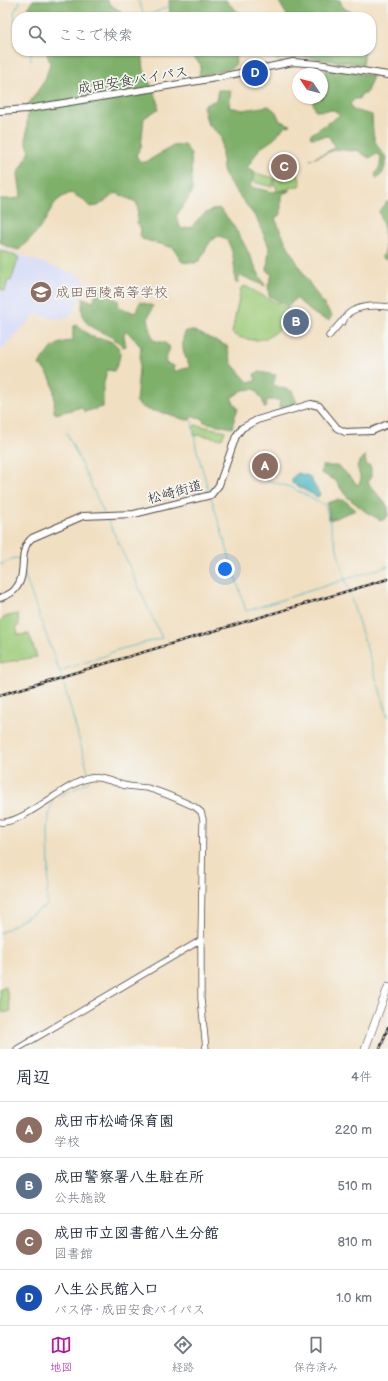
<!DOCTYPE html>
<html lang="ja">
<meta charset="utf-8">
<style>
body{margin:0;font-family:"Balsamiq Sans","Klee One",sans-serif;background:#f2f2f3;color:#1f2937}
.compass{position:absolute;left:292px;top:68px;width:36px;height:36px;border-radius:50%;background:#fff;box-shadow:0 1px 3px #0004;rotate:305deg}
.you{position:absolute;left:225px;top:569px;width:14px;height:14px;margin:-10px;border:3px solid #fff;border-radius:50%;background:#1a73e8;box-shadow:0 0 0 6px #1a73e833}
.badge{display:grid;place-items:center;width:26px;height:26px;border-radius:50%;background:#b5179e;color:#fff;font-size:13px;font-weight:700}
.pin{position:absolute;translate:-50% -50%;border:2px solid #fff;box-shadow:0 1px 4px #0006}
.list{margin:0;padding:0;list-style:none}
h2{display:flex;justify-content:space-between;align-items:center;height:52px;margin:0;padding:0 16px;font-size:17px}
h2 small{font-size:13px;font-weight:400;color:#747a83}
.list li{display:grid;grid-template-columns:26px 1fr auto;gap:12px;align-items:center;box-sizing:border-box;height:56px;padding:0 16px;border-top:1px solid #e0e1e3}
.list b{display:block;font-size:15px;white-space:nowrap}
.list p{margin:0;font-size:13px;white-space:nowrap;color:#747a83}
.list em{font-size:13px;font-style:normal;color:#747a83}
.icon{flex:none;width:22px;height:22px;fill:none;stroke:currentColor;stroke-width:2;stroke-linecap:round;stroke-linejoin:round}
.map{position:relative;flex:none;width:388px;height:1049px;overflow:hidden}
.search{position:absolute;background:#fff;box-shadow:0 1px 3px #0004;left:12px;right:12px;top:12px;height:44px;display:flex;align-items:center;gap:10px;box-sizing:border-box;padding:0 14px;border-radius:16px;color:#747a83;font-size:15px}
.sheet{height:276px;background:#fff}
nav{display:flex;justify-content:space-around;align-items:center;box-sizing:border-box;height:56px;border-top:1px solid #e0e1e3;background:#fff;font-size:11px;color:#747a83}
nav a{display:grid;justify-items:center;gap:2px}
nav .on{color:#b5179e}
.map>svg:first-child{display:block}
.built{fill:#d2d9f9}
.green{fill:#9dcc7a;stroke:#647c52}
.forest{fill:#7eb06a;stroke:#546e4a}
.water{fill:#47b6bf;stroke:#397075}
.lines{fill:none;stroke-linecap:round;stroke-linejoin:round}
.stream{stroke:#47b6bf;stroke-width:1}
.secondary-casing{stroke:#494642;stroke-width:7}
.primary-casing{stroke:#494642;stroke-width:8}
.highway-casing{stroke:#494642;stroke-width:8}
.secondary{stroke:#fff;stroke-width:5.5}
.primary{stroke:#fff;stroke-width:6}
.highway{stroke:#fff;stroke-width:7}
.rail-casing{stroke:#2b2b2b;stroke-width:2.5}
.rail{stroke:#f6f6f2;stroke-width:1;stroke-dasharray:3;stroke-linecap:butt}
.labels{text-anchor:middle;dominant-baseline:central;stroke-width:3.5;stroke-linejoin:round;paint-order:stroke}
.street-label{font-size:14px;fill:#2b2b2b;stroke:#f6f6f2}
.education-label{font-size:14px;fill:#785e54;stroke:#f6f6f2;text-anchor:start}
</style>
<div class="map">
<svg width="388" height="1049" viewBox="0 0 388 1049">
<rect width="100%" height="100%" fill="#f6f6f2"/>
<filter id="ink" filterUnits="userSpaceOnUse"><feTurbulence type="fractalNoise" baseFrequency=".025" numOctaves="2"/><feDisplacementMap in="SourceGraphic" scale="8" xChannelSelector="R" yChannelSelector="G"/><feConvolveMatrix kernelMatrix="1 2 1 2 8 2 1 2 1" color-interpolation-filters="sRGB"/></filter>
<filter id="wash" filterUnits="userSpaceOnUse"><feTurbulence type="fractalNoise" baseFrequency=".012" numOctaves="4" result="noise"/><feDisplacementMap in="SourceGraphic" scale="16" xChannelSelector="R" yChannelSelector="G"/><feGaussianBlur stdDeviation="0.9" result="paint"/><feColorMatrix in="noise" values="0 0 0 0 0 0 0 0 0 0 0 0 0 0 0 0 0 1.4 0 .05"/><feComposite in="paint" operator="in"/></filter>
<g filter="url(#wash)">
<rect width="100%" height="100%" fill="#f1dfc1"/>
<path class="built" d="M0,248L80,276L86,283L75,311L70,316L55,319L36,314L0,351Z"/>
<g class="green">
<path d="M297,169L301,185L276,192L277,188L274,185L275,178L282,181L289,172Z"/>
<path d="M255,173L274,178L272,187L253,182Z"/>
<path d="M0,250L19,257L11,281L8,280L5,291L0,289Z"/>
<path d="M245,286L293,312C282,329 268,344 247,339C241,338 236,337 232,333L241,288Z"/>
<path d="M196,425L225,431L222,439L200,435L195,436L193,427Z"/>
<path d="M16,614H18L19,625L16,627L18,635L29,634L37,657L0,663V621L5,617Z"/>
<path d="M6,987L11,1011L3,1013L0,1005V989Z"/>
</g>
<g class="forest">
<path d="M33,0H107C111,8 120,8 126,17H26V11Z"/>
<path d="M169,0H226C230,7 238,9 242,17H170Z"/>
<path d="M278,0H302L321,3L322,0H340C343,14 356,10 365,17H288Z"/>
<path d="M46,51H142L144,70L158,101V109L144,118L141,147L136,155L140,162H146L173,146L184,144L191,154L192,193L176,216L181,229L192,227C199,216 207,211 219,208C240,229 251,260 265,286L240,275L237,284L235,281C235,272 234,231 216,237C208,241 204,254 200,260L195,263L182,262L174,248L142,239L140,235L141,229L137,223L138,207L136,202L116,193L98,206L90,207L82,199L71,193C52,200 52,209 43,224C36,234 27,242 19,250L8,247L0,242V199H14L21,196L18,174L30,151L26,142L28,105L45,80L50,63Z"/>
<path d="M188,51H235L236,64L232,68L199,76L201,65Z"/>
<path d="M264,51H365L363,65L304,57L277,60Z"/>
<path d="M327,67L373,76L366,94H361L359,99H355L350,104L353,110L372,115C373,135 372,142 387,158L383,173L377,179L375,175L380,166L381,156L377,154L369,158L357,150L351,151L336,149L310,160L335,148L329,136L311,138L310,135L340,115L334,110L316,111L313,103L314,98H322V84Z"/>
<path d="M218,90H231L229,107L243,110L269,106L276,112L280,121L291,125L284,127L274,139L259,149L247,168L254,172L250,187L273,192L291,190L281,195V214L275,218C287,249 311,288 331,314L332,316L329,320C316,318 305,306 296,298L288,307L269,296L268,285L272,275L267,271L269,247L257,219L229,182L223,170L221,135L208,125L203,106L216,100Z"/>
<path d="M388,201V255L386,260L381,257L385,253L384,229L379,211Z"/>
<path d="M99,285L105,288L104,294L118,300L119,307L135,313L140,302L153,306L148,318L153,340L165,343L170,347L165,363L174,366L173,372L190,367C184,355 179,343 186,331H194L227,346L232,364L248,382L256,381L254,374L259,372L276,375L273,385L292,391L297,403L279,408L280,400H267L266,408H264L263,401L255,389L243,390L231,398L238,409L235,416L232,428L204,422L202,418L192,416L190,420C181,420 176,416 168,414C154,410 148,413 136,402L141,347L128,332L125,331L124,336L126,346L123,347C106,326 76,335 83,298L93,302Z"/>
<path d="M76,325C82,329 88,335 95,338C99,339 103,338 107,340C125,346 121,358 114,371L107,370L103,387V407L84,412L82,407L56,414L54,412C55,393 55,377 39,365C48,351 55,341 73,341V327Z"/>
<path d="M365,455L366,464L371,467V477L368,481L369,484L388,507V516L382,521L366,512L346,496L335,480L321,473L322,466H339L358,485L361,480L357,466Z"/>
<path d="M337,500H344L356,510L330,520L327,503Z"/>
</g>
<path class="water" d="M298,473L309,476L320,495L317,497L292,483V478Z"/>
<g class="lines">
<g class="stream">
<path d="M138,0L145,17L172,5"/>
<path d="M17,40L14,12L20,2L19,0"/>
<path d="M31,61V51"/>
<path d="M192,421L196,447L209,492"/>
<path d="M67,433L104,513"/>
<path d="M263,479L290,487L325,505L345,579L388,716"/>
<path d="M211,497L246,611L388,566"/>
<path d="M0,565L14,558L20,559"/>
<path d="M24,573L59,671L107,655L114,651L162,638L107,518"/>
<path d="M60,671L63,681"/>
<path d="M64,685L89,775"/>
<path d="M60,796L90,781"/>
<path d="M0,933L47,905C46,892 49,880 49,868C49,846 45,820 53,799"/>
</g>
</g>
</g>
<g filter="url(#ink)">
<g class="lines">
<g class="secondary-casing">
<g id="secondary">
<path d="M329,336L341,322H343C348,305 374,305 388,307"/>
<path d="M0,822C23,825 64,783 90,778C100,776 113,782 123,785C131,787 139,787 147,788C163,792 180,800 195,807L201,812L203,819L201,940"/>
<path d="M17,1049L201,940V999L206,1049"/>
</g>
</g>
<g class="primary-casing">
<g id="primary">
<path d="M0,111L27,109L210,79L293,62L318,64L388,75"/>
<path d="M0,598C6,596 13,593 16,588C28,574 17,550 32,538L83,516L134,514L211,495L219,485L236,436L242,428L257,420L311,404L319,406L337,428L345,432L372,431L388,424"/>
</g>
</g>
<g class="highway-casing">
<path id="highway" d="M365,1049L388,987"/>
</g>
<use href="#secondary" class="secondary"/>
<use href="#primary" class="primary"/>
<use href="#highway" class="highway"/>
<g class="rail-casing">
<g id="rail">
<path d="M0,695L388,579"/>
<path d="M380,1049L388,1027"/>
</g>
</g>
<use href="#rail" class="rail"/>
</g>
</g>
<defs>
<g id="school-disc" transform="scale(1.15)"><circle r="9.5" fill="#8d6e63" stroke="#f6f6f2"/><path d="M0-5L7-2L0 1L-7-2ZM-4 1L0 2.5L4 1V4Q0 6-4 4Z" fill="#fff"/></g>
</defs>
<g fill-rule="evenodd">
<use href="#school-disc" x="41" y="292"/>
</g>
<g class="labels">
<g class="street-label">
<text transform="translate(133 80) rotate(-9)">成田安食バイパス</text>
<text transform="translate(175 492) rotate(-15)">松崎街道</text>
</g>
<g class="education-label">
<text x="56" y="292">成田西陵高等学校</text>
</g>
</g>
</svg>
<svg class="compass" viewBox="-18 -18 36 36"><path d="M0-13l5 13h-10z" fill="#e53935"/><path d="M0 13l5-13h-10z" fill="#747a83"/></svg>
<div class="you"></div>
<div class="pin badge" style="left:265px;top:466px;background:#8d6e63">A</div>
<div class="pin badge" style="left:296px;top:322px;background:#5c6f8a">B</div>
<div class="pin badge" style="left:284px;top:167px;background:#8d6e63">C</div>
<div class="pin badge" style="left:255px;top:73px;background:#1a4fb4">D</div>
<div class="search"><svg class="icon" aria-label="search" viewBox="0 0 24 24"><circle cx="10" cy="10" r="6"/><path d="M15 15l6 6"/></svg>ここで検索</div>
</div>
<section class="sheet">
<h2>周辺<small>4件</small></h2>
<ul class="list">
<li><span class="badge" style="background:#8d6e63">A</span><div><b>成田市松崎保育園</b><p>学校</p></div><em>220 m</em></li>
<li><span class="badge" style="background:#5c6f8a">B</span><div><b>成田警察署八生駐在所</b><p>公共施設</p></div><em>510 m</em></li>
<li><span class="badge" style="background:#8d6e63">C</span><div><b>成田市立図書館八生分館</b><p>図書館</p></div><em>810 m</em></li>
<li><span class="badge" style="background:#1a4fb4">D</span><div><b>八生公民館入口</b><p>バス停 · 成田安食バイパス</p></div><em>1.0 km</em></li>
</ul>
</section>
<nav>
<a class="on"><svg class="icon" aria-label="map" viewBox="0 0 24 24"><path d="M3 6l6-2 6 2 6-2v14l-6 2-6-2-6 2zM9 4v14M15 6v14"/></svg>地図</a>
<a><svg class="icon" aria-label="directions" viewBox="0 0 24 24"><path d="M12 3l9 9-9 9-9-9zM9 14v-3h6M13 9l2 2-2 2"/></svg>経路</a>
<a><svg class="icon" aria-label="saved" viewBox="0 0 24 24"><path d="M7 4h10v16l-5-4-5 4z"/></svg>保存済み</a>
</nav>
